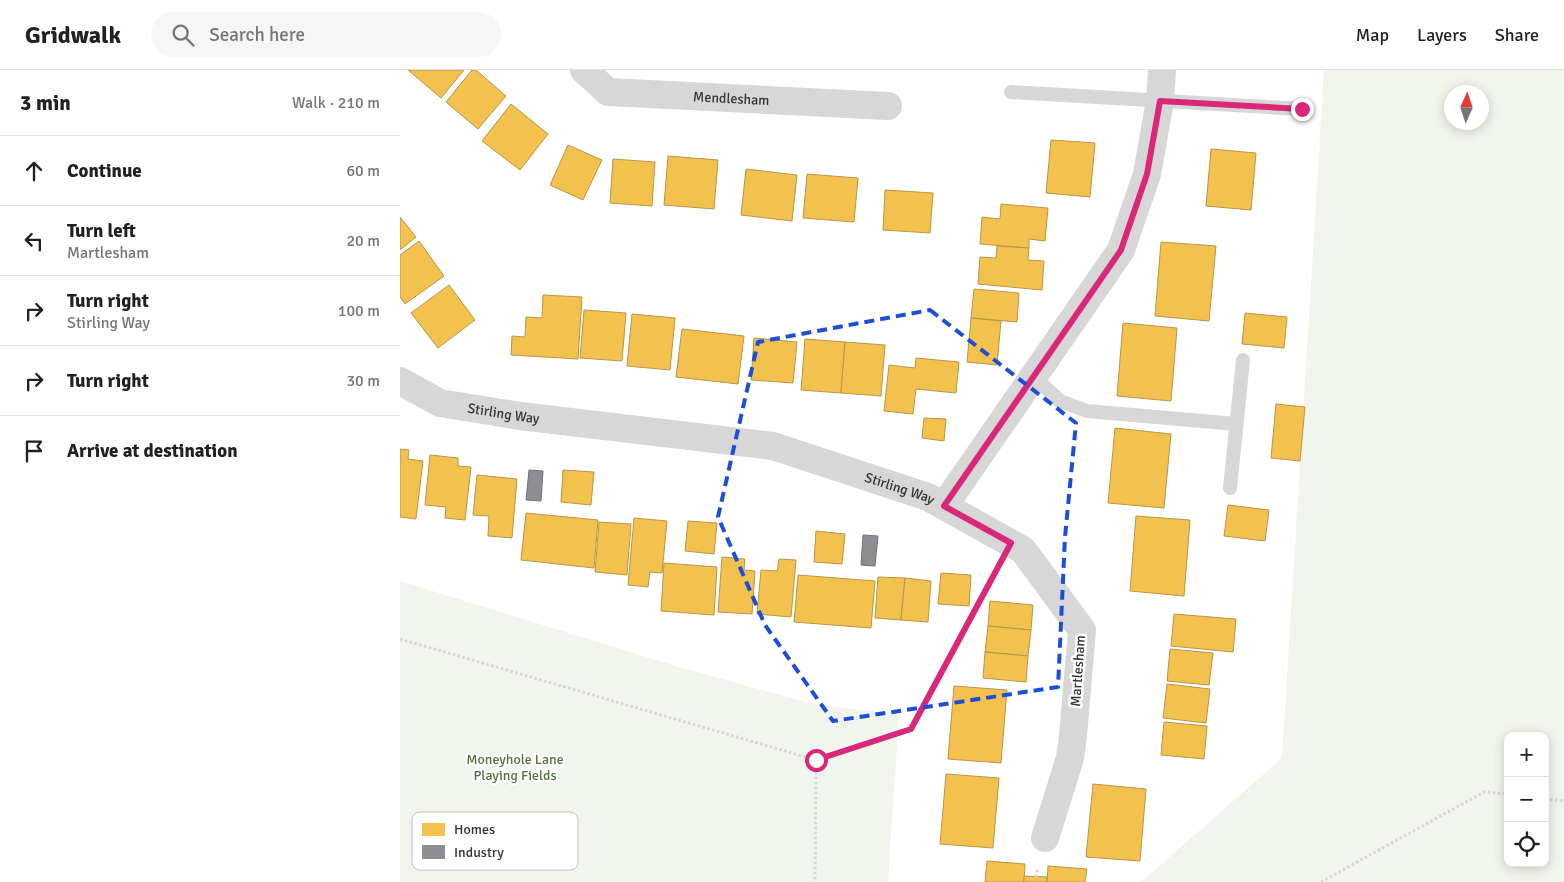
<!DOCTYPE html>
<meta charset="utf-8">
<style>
body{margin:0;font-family:Signika,sans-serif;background:#f6f6f6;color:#202124}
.controls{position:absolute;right:15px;bottom:15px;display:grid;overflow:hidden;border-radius:10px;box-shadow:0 2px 12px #0003}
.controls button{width:45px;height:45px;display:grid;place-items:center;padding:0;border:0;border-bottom:1px solid #e0e0e0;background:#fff;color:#202124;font:25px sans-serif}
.compass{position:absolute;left:1044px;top:15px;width:45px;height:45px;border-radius:50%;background:#fff;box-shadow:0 2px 12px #0003;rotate:3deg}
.stop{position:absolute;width:15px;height:15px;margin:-11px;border:4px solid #db2777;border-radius:50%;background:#fff}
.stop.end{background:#db2777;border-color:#fff;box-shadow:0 1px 5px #0008}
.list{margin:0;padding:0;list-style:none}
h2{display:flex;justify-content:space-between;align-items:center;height:65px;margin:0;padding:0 20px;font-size:21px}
h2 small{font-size:16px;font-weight:400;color:#757577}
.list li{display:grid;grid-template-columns:32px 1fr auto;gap:15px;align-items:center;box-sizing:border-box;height:70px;padding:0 20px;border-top:1px solid #e0e0e0}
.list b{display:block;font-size:19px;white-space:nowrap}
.list p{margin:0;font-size:16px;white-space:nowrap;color:#757577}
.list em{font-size:16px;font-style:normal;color:#757577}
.icon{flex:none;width:28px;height:28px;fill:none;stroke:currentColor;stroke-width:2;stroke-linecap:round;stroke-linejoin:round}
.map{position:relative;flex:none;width:1164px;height:812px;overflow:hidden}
header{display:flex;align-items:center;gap:30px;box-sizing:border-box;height:70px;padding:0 25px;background:#fff;border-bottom:1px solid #e0e0e0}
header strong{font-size:24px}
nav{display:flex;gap:28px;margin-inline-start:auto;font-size:18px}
.search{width:350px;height:45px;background:#f6f6f6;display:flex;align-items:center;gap:12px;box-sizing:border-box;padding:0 18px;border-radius:28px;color:#757577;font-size:19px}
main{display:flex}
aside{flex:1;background:#fff}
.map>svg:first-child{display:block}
.green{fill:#f1f5ed;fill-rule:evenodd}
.homes{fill:#f2c14e;stroke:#b99646}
.industry{fill:#8d8d92;stroke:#727276}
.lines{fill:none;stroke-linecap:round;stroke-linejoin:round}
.path{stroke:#d6d6d6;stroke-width:3;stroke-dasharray:2.5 2.5;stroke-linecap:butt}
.lane{stroke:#d7d7d7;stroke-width:14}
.street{stroke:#d7d7d7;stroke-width:28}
.route{stroke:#db2777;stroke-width:6}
.marked{fill:none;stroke:#1d4ed8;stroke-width:4;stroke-dasharray:10 6;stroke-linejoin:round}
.labels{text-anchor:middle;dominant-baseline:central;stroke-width:5;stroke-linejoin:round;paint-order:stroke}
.street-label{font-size:14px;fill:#333;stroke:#fff}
.park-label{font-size:14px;fill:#56703f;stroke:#fff}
.key{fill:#fff;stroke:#c2c2c2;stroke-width:1}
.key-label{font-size:14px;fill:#333}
</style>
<header>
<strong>Gridwalk</strong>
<div class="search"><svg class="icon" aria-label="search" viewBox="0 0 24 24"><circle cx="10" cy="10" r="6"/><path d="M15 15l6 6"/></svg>Search here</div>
<nav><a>Map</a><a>Layers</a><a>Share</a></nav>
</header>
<main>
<aside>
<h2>3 min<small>Walk · 210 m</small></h2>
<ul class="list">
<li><svg class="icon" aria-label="ahead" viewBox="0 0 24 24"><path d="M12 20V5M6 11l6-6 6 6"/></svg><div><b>Continue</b></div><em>60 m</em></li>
<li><svg class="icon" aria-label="left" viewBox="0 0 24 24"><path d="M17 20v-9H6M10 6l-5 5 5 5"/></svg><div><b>Turn left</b><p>Martlesham</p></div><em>20 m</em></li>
<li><svg class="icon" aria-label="right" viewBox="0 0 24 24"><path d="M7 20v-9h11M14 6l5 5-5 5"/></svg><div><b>Turn right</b><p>Stirling Way</p></div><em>100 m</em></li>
<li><svg class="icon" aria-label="right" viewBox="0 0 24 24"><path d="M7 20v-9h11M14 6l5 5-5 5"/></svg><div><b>Turn right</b></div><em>30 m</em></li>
<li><svg class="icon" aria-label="arrive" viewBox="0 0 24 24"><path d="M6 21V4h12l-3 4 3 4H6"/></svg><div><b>Arrive at destination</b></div></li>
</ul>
</aside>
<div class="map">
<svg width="1164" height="812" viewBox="0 0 1164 812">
<rect width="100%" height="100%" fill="#fff"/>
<g class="green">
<path d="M924,0H1164V812H741L882,688ZM1052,22H1082V52H1052ZM1108,666H1145V793H1108Z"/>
<path d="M0,511L282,598L409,633L499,645L488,812H0Z"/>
</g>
<g class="homes">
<path d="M8,0H64L41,28Z"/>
<path d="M72,0H76L106,26L78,59L46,32Z"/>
<path d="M111,34L148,64L120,100L82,71Z"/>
<path d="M651,70L695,73L690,127L646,123Z"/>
<path d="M168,75L202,90L183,130L150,115Z"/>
<path d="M811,79L856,83L851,140L806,136Z"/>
<path d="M268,86L318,90L314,139L264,135Z"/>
<path d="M213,89L255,92L252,136L210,133Z"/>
<path d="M346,99L397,105L392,151L341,145Z"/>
<path d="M407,104L458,108L454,152L403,148Z"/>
<path d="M485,120L533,123L530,163L483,160Z"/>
<path d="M601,134L648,138L645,171L629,169V178L580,174L582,147L600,149Z"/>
<path d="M0,147L16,167L0,180Z"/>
<path d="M19,171L44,206L5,234L0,227V185Z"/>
<path d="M761,172L816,176L809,251L755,246Z"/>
<path d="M597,176L629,178L628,190L644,191L642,220L578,214L580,187L596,188Z"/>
<path d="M49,215L75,250L38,278L11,243Z"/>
<path d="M574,219L619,223L617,252L571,248Z"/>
<path d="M143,225L182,227L178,289L111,285L112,266L125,267L126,247L142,248Z"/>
<path d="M184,240L226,243L222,291L180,288Z"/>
<path d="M845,243L887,247L884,278L842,274Z"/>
<path d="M232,244L275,248L270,300L227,296Z"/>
<path d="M571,248L601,251L597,295L567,292Z"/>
<path d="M723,253L777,258L771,331L717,326Z"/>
<path d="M282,259L344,266L338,314L276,307Z"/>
<path d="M354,268L397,272L393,313L351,310Z"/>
<path d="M405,269L445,272L441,323L401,320Z"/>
<path d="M445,272L485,275L481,326L441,323Z"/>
<path d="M516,288L559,292L556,323L516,319L513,344L484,341L489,295L515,298Z"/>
<path d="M876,334L905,337L900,391L871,388Z"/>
<path d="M524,348L546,349L544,371L522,368Z"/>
<path d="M715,358L771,364L764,438L708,433Z"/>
<path d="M0,379L9,380L8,389L23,391L16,449L0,447Z"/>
<path d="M30,385L58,388V396L71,397L65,450L45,448L46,437L25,435Z"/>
<path d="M163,400L194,402L191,435L161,432Z"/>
<path d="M77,405L117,409L112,468L88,466L89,446L73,445Z"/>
<path d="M828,435L869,440L865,471L824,466Z"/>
<path d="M126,443L198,450L194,498L121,490Z"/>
<path d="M736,446L790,450L784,526L730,521Z"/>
<path d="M234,448L267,451L262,503L250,502L248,517L228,515Z"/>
<path d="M288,451L317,453L314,484L285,481Z"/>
<path d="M199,452L231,454L227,505L195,502Z"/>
<path d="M416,461L445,464L442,494L414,492Z"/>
<path d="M322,487L345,489L344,500L355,501L352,544L318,542Z"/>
<path d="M379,489L396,490L391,547L357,544L361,500L377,501Z"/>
<path d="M264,493L317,497L314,545L261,541Z"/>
<path d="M541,503L571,505L569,536L538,534Z"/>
<path d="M398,505L475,511L471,558L394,552Z"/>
<path d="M478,507L505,508L501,550L475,548Z"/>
<path d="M505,508L531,511L528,552L501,550Z"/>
<path d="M590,531L633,535L631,560L588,556Z"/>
<path d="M774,544L836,549L833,582L771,576Z"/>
<path d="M588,556L631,560L628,586L585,582Z"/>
<path d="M770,579L813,583L809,615L767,611Z"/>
<path d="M585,582L628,586L626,612L583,608Z"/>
<path d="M767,614L810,619L806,653L763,648Z"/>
<path d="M554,616L607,620L601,693L548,689Z"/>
<path d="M764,652L807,656L804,689L761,685Z"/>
<path d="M546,704L599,708L593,778L540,774Z"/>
<path d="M693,714L746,719L740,791L686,787Z"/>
<path d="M587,791L625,794L624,812H585Z"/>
<path d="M648,796L687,799L685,812H647Z"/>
<path d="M624,806L647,807V812H624Z"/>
</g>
<g class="industry">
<path d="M129,400L143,401L141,431L126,430Z"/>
<path d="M463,465L478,466L475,496L461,495Z"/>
</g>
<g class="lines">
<g class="path">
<path d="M0,569L416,690L415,812"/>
<path d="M416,690L511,659L596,500"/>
<path d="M1145,729L1164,731"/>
<path d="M636,807L638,798"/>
<path d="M921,812L1084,722L1108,724"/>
</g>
<g class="lane">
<path d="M611,22L902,39"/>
<path d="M634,307L660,331L687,341L836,354"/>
<path d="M830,418L843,290"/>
</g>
<g class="street">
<path id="s1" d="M184,0L208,22L488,36"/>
<path id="s2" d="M0,311L40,333L120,346L373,376L528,427L623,480L682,560L673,666L670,688L645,768"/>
<path d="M544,436L721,180L747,104L760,31L762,0"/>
</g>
</g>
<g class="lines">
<path class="route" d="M416,690L511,659L611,473L544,436L721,180L747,104L760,31L902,39"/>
</g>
<path class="marked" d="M530,240L676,353L665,467L658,617L433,651L365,555L318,447L358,272Z"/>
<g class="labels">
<g class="street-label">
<text stroke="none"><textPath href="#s1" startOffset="156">Mendlesham</textPath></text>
<text stroke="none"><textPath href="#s2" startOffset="110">Stirling Way</textPath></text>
<text stroke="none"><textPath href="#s2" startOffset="515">Stirling Way</textPath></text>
<text transform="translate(678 601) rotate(-86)">Martlesham</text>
</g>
<g class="park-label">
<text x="115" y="689">Moneyhole Lane<tspan x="115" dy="16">Playing Fields</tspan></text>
</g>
</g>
<rect x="12" y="742" width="166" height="58" rx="8" class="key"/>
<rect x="22" y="753" width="23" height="13" fill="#f2c14e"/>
<rect x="22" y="775" width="23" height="14" fill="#8d8d92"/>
<g class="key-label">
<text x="54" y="764">Homes</text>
<text x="54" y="787">Industry</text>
</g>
</svg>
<div class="controls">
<button>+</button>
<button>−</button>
<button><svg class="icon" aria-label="locate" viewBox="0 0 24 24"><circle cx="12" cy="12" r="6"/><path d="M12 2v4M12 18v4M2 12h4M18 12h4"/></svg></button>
</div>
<svg class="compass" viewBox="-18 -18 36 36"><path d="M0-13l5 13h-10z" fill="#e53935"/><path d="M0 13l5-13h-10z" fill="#757577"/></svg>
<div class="stop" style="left:416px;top:690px"></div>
<div class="stop end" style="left:902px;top:39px"></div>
</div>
</main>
